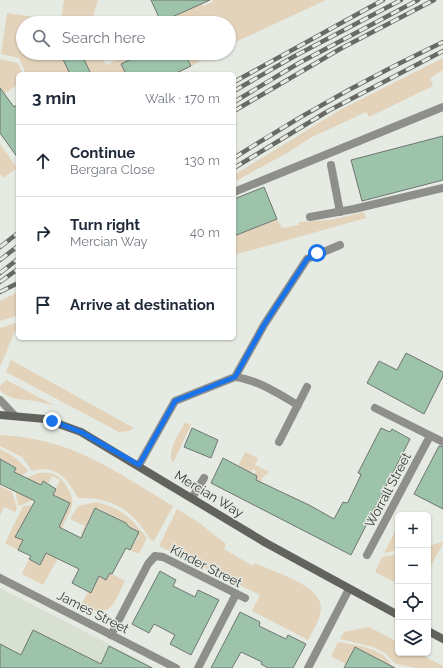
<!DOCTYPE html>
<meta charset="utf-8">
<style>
body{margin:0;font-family:Raleway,sans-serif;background:#f6f6f7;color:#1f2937}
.controls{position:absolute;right:12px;bottom:12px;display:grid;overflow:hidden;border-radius:6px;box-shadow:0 1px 3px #0004}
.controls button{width:36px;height:36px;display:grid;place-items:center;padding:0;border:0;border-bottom:1px solid #e0e1e3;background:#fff;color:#1f2937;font:20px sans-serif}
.stop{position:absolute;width:12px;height:12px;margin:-9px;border:3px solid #1a73e8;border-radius:50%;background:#fff}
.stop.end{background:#1a73e8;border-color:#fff;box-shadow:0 1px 4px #0008}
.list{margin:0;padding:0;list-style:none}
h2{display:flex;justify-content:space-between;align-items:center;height:52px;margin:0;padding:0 16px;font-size:17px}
h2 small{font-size:13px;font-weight:400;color:#747a83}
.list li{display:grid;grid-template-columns:26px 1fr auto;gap:12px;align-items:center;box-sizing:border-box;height:72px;padding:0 16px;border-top:1px solid #e0e1e3}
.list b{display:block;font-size:15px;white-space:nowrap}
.list p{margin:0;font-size:13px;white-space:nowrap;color:#747a83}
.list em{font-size:13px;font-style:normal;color:#747a83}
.icon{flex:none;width:22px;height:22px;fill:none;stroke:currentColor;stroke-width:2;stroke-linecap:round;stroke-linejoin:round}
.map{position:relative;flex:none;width:443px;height:668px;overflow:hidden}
.search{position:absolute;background:#fff;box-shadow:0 1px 3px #0004;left:16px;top:16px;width:220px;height:44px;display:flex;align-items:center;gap:10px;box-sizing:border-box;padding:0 14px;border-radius:22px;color:#747a83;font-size:15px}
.panel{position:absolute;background:#fff;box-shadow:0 1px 3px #0004;left:16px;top:72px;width:220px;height:268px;border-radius:6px}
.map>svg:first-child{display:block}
.built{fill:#d7e0d1}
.green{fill:#e3d3bb}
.building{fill:#9dc3ab;stroke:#6e7671}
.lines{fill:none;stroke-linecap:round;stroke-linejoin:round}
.lane{stroke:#8e8e8a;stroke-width:8}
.street{stroke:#8e8e8a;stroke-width:8}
.secondary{stroke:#63635e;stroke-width:8}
.rail-casing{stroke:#686a66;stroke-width:4.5}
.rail{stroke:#e5eae2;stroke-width:3;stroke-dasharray:9;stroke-linecap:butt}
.route{stroke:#1a73e8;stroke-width:5}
.labels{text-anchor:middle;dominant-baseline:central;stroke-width:3;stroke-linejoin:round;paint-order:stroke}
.street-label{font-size:13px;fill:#393b38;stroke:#e5eae2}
</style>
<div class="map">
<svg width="443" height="668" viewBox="0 0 443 668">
<rect width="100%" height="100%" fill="#e5eae2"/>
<path class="built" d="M0,588L155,668H0Z"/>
<g class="green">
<path d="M64,0H98L91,23H23V53H86L90,59L101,54L106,65L130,53H215L177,74H26L19,58L1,54L7,13L61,21Z"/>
<path d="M212,0H326L229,45V23H160L201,3L203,6L213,2Z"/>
<path d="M443,58V70L430,78L433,86L369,117L366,112L310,138L287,153L234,182V175L340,110Z"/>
<path d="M0,59L18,63L23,74H18V84L0,97Z"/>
<path d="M0,144L17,168L3,178L0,174Z"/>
<path d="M364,212L366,218L234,255V236L277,219L282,228L299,225V222L330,220Z"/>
<path d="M18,292V315L0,321V301Z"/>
<path d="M16,323L18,324L0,367V328Z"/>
<path d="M11,360L134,428L129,431L119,432L6,372Z"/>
<path d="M6,380L52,404V405C47,404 41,402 36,401C22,399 11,401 0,390V386Z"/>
<path d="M185,422L191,425L173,463C166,451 180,433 185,422Z"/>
<path d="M0,435C72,438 114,471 173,506L154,541L150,539C132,510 113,497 78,498C68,479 56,464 32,471L22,457L0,446Z"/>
<path d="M0,449L13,456L28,470L27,472L8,485L16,468L0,459Z"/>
<path d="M245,452L258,458L255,465L269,472L262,478L260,485L255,482L257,476L254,474L256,471L253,469L239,497L238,467Z"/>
<path d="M37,473C43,473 51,472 56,475C64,480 74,495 72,505C70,515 63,524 59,534L46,528L66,512L70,504L53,495L60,480L52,476L48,484L43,481L41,485L31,480L28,485L22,482L17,492L24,496L25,494L35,499L19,506C11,487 20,481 37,473Z"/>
<path d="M0,486L12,492L17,508L15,512L4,507L0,516Z"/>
<path d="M96,502C123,509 130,517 147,538L139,554L130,550L138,537L126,523L100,509L95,508L90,519L89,538L81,534L85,526L70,519L78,506Z"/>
<path d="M38,504L31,524L24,521L15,536L23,540L18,550L5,543L23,506Z"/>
<path d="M177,509L198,522L226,544L224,549L253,566L255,563C273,572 322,585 321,608C321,619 313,630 308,640L252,611L260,595L159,546Z"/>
<path d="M398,525V550L384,553Z"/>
<path d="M443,542V543L428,572V546Z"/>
<path d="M46,553L58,558L43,585L22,574L29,559L40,565Z"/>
<path d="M398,554V584L375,572L382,557Z"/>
<path d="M110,573L125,581C112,606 112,620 81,605L88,592L91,593L99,576L106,580Z"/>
<path d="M369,627L398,642V653H418L443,666V668H416L396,664L385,653L373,647L340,639L344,632Z"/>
<path d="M338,642C356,645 385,648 392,667L391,668L355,647L346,664L331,656Z"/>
</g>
<g class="building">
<path d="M151,0H210L161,22Z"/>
<path d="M60,53H81L91,74H70Z"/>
<path d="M144,53H184L191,66L174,74H126L121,64Z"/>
<path d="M0,88L14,107L18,104V158L0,133Z"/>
<path d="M443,136V180L362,201L351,160Z"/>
<path d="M264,187L277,219L234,236V199Z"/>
<path d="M406,353L443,372V376L424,414L367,383L379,361L397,370Z"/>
<path d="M192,428L218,440L211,458L184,447Z"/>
<path d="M381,428L390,432L392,429L410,439L351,555L211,483L223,458L257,476L256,480L309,505L334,519L343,502L346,503L348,502L360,477L361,474L358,473Z"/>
<path d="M439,446L443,447V509L414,494Z"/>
<path d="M0,459L16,468L14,472L41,485L43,481L56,489L53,495L70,503L59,527L81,538L95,508L126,523L129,527L139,532L130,550L126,548L112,574L110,573L106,580L99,576L91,593L72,583L79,569L46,553L40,565L29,559L31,556L18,550L23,540L15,537L35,501L0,484Z"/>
<path d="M160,571L176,580L173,586L195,597L198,590L219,600L191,655L170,644L175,635L154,624L149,633L132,624Z"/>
<path d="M240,612L260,622L259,626L286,639L288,635L306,644L293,668H268L261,664L262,662L241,652L232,668H211Z"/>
<path d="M33,630L101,664L109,646L152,668H0V644L21,655Z"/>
<path d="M355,647L395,668H344Z"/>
</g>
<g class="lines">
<g class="lane">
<path d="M331,165L340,212"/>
<path d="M234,192L443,107"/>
<path d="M310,217L354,209L443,188"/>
<path d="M192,498L204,478"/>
</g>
<g class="street">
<path d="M235,377C258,380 277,393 298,405"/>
<path d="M0,400L14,415"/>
<path d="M375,408L443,442"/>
<path d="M279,442L307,387"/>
<path d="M139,465L175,401L235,377L264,325L307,259L340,245"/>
<path d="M367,555L430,436"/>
<path d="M0,578L176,668"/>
<path d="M111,635L148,564L155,556L163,557L245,598"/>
<path d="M198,668L236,594"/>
<path d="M308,668L349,589"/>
</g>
<g class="secondary">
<path d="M0,415L45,419L81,432L266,543L398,615"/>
<path d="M428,631L443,639"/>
</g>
<g class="rail-casing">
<g id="rail">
<path d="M234,82L383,0"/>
<path d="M234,91L293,57L401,0"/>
<path d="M234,102L299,63L418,0"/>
<path d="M234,111L340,49L434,0"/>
<path d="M234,158C301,115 371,76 443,42"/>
<path d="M234,168L328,111L443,51"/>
<path d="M0,247L18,233"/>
<path d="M0,260L18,246"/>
<path d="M0,273L18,259"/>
<path d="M0,282L18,269"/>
<path d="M0,292L18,283"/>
</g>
</g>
<use href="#rail" class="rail"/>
</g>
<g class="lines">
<path class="route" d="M52,421L81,432L139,465L175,401L235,377L264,325L307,259L317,253"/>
</g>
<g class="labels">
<g class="street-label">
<text transform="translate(388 490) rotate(-62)">Worrall Street</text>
<text transform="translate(209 494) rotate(31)">Mercian Way</text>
<text transform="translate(206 566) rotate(27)">Kinder Street</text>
<text transform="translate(93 612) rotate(27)">James Street</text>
</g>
</g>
</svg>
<div class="controls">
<button>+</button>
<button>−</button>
<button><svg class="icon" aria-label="locate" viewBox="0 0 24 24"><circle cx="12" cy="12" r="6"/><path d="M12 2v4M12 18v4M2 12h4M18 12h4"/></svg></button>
<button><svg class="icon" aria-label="layers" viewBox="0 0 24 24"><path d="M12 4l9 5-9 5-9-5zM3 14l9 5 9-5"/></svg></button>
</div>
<div class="stop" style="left:317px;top:253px"></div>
<div class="stop end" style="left:52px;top:421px"></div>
<div class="search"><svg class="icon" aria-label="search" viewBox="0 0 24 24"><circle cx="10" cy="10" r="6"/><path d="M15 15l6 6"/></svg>Search here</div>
<section class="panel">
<h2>3 min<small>Walk · 170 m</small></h2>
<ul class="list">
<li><svg class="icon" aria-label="ahead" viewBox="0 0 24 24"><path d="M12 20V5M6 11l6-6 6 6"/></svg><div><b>Continue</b><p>Bergara Close</p></div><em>130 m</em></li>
<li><svg class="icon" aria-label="right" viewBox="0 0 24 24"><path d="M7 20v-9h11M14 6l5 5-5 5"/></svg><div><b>Turn right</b><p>Mercian Way</p></div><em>40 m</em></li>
<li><svg class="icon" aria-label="arrive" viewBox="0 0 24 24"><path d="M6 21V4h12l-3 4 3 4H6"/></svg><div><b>Arrive at destination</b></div></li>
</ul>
</section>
</div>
